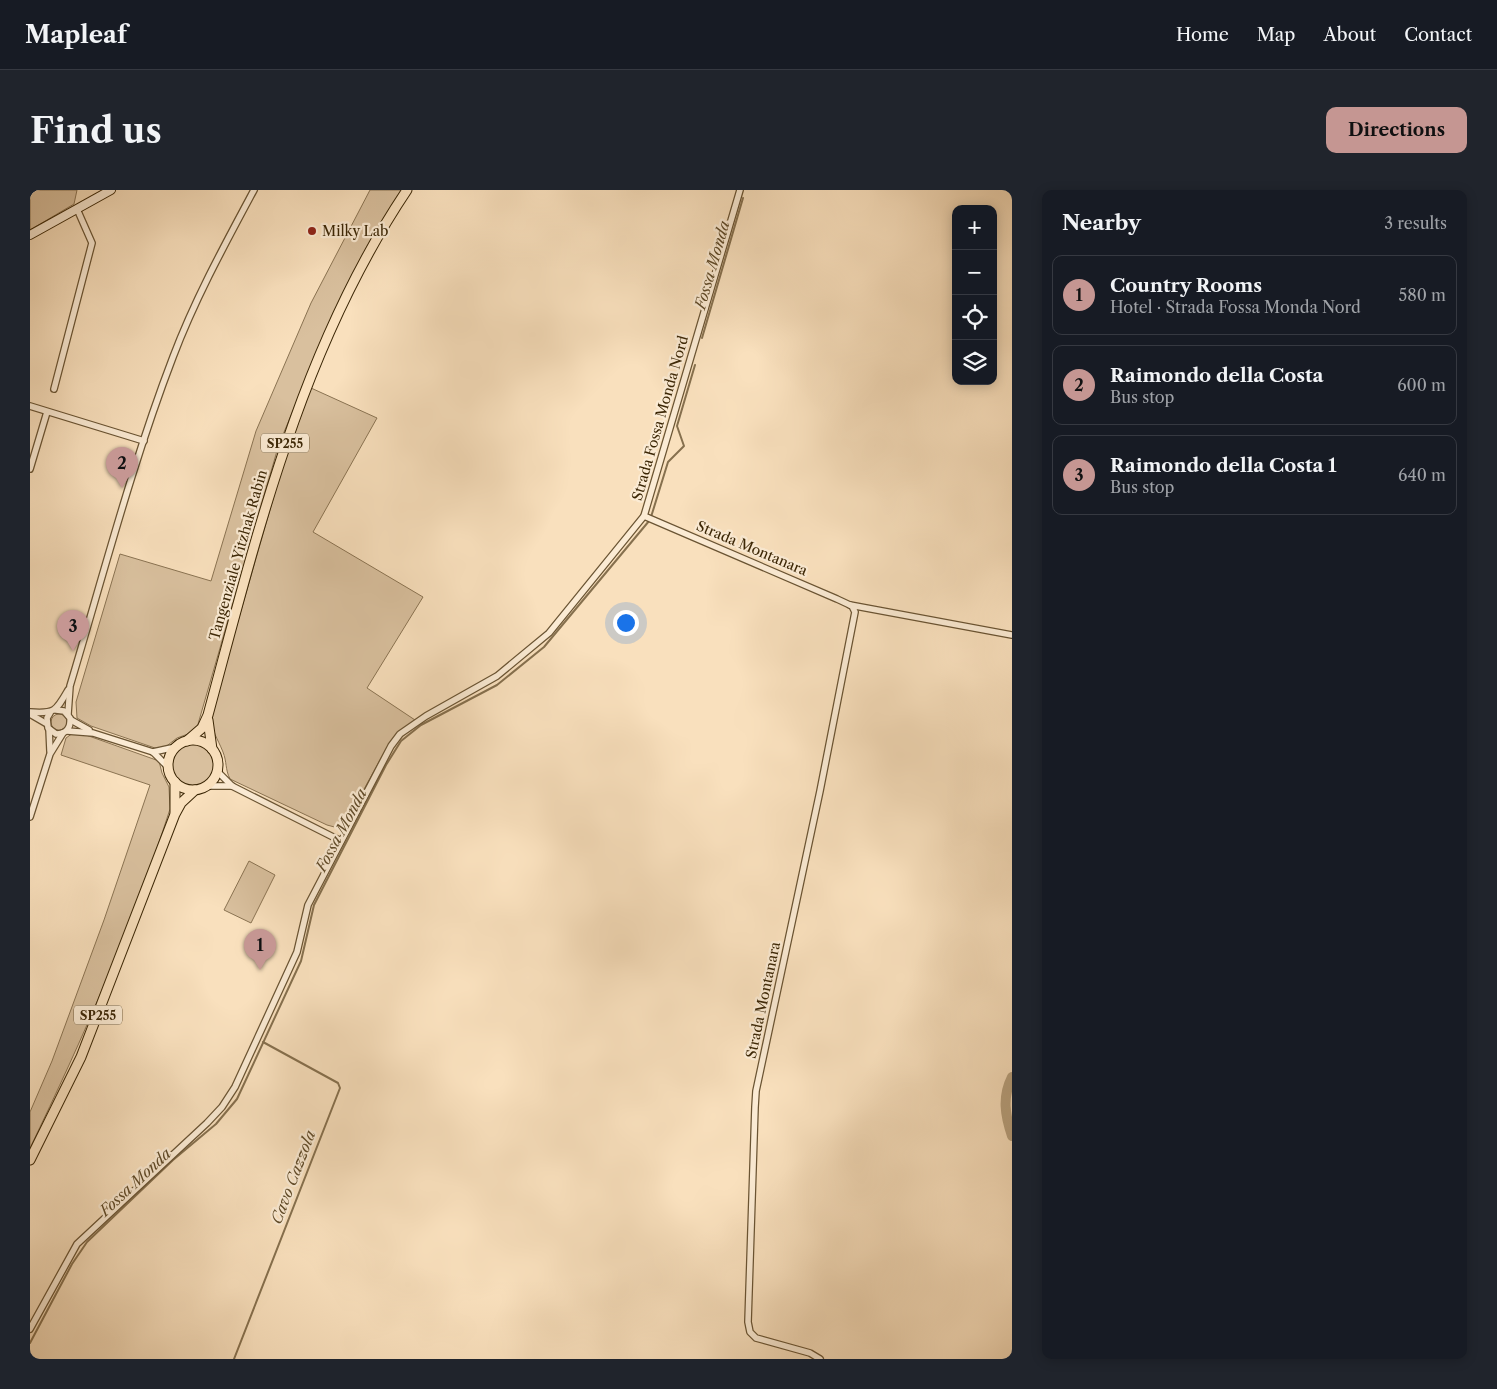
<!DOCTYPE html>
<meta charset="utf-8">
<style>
body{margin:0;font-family:"Libre Caslon Text",serif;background:#20242c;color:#f1f3f6}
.controls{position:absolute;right:15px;top:15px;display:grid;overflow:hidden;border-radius:10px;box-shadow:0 2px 12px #0003}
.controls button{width:45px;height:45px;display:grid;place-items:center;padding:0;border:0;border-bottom:1px solid #363941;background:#171b24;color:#f1f3f6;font:25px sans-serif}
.you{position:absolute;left:595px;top:432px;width:18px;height:18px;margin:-12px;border:4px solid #fff;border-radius:50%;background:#1a73e8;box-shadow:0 0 0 8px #1a73e833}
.badge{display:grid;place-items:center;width:32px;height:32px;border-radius:50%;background:#c59692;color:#111;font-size:16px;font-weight:700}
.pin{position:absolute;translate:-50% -41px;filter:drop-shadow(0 1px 2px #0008)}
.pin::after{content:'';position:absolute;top:26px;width:18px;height:15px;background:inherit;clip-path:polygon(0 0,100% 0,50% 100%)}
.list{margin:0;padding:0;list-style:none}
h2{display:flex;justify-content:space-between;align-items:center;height:65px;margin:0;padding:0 20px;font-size:21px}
h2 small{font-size:16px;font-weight:400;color:#9ea1a6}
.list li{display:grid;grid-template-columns:32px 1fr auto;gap:15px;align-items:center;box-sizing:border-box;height:80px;margin:0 10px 10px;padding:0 10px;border:1px solid #363941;border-radius:10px}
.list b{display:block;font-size:19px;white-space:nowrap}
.list p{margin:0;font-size:16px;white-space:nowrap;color:#9ea1a6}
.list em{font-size:16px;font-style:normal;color:#9ea1a6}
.icon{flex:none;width:28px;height:28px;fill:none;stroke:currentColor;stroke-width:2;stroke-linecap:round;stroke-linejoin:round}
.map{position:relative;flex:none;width:982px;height:1169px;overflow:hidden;border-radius:10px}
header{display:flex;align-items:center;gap:30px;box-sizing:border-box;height:70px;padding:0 25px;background:#171b24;border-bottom:1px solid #363941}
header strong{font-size:24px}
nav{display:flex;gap:28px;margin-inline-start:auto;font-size:18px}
.intro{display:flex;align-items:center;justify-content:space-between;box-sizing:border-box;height:120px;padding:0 30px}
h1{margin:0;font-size:35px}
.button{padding:12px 22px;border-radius:10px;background:#c59692;color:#111;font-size:18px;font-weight:700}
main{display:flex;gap:30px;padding:0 30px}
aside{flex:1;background:#171b24;border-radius:10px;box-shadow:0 2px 12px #0003}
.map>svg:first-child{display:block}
.green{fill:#d9c09e;stroke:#8a7352}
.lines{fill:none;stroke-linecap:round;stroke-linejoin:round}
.stream{stroke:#86704e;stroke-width:2}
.river{stroke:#b8a17e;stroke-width:10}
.minor-casing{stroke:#6a5433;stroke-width:8}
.secondary-casing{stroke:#3b2605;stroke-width:10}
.primary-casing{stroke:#3b2605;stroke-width:11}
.minor{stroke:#fbebd4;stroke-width:5.5}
.secondary{stroke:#fbebd4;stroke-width:8}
.primary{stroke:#f9e0bd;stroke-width:9}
.poi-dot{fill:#8f2418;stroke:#fbebd4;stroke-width:2}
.labels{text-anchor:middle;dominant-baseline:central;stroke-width:4.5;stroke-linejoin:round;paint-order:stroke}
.shield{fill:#fbebd4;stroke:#756143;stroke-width:1}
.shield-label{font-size:12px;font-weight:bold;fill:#3b2605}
.poi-label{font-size:14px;fill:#3b2605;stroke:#fbebd4;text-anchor:start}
.street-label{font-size:14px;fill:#3b2605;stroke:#fbebd4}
.water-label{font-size:15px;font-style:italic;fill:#604b29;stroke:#fbebd4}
</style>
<header>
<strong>Mapleaf</strong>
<nav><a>Home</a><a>Map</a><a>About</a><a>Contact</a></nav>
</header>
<div class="intro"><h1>Find us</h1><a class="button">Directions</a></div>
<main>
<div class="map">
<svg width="982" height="1169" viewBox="0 0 982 1169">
<rect width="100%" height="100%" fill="#f9e0bd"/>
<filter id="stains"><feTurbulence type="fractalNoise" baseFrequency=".004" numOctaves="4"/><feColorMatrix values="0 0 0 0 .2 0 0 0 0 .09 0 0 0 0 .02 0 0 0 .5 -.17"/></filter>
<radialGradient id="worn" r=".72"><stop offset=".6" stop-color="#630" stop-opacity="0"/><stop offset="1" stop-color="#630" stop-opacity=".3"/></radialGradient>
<g class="green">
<path d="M0,0H47L44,14L0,40Z"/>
<path d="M340,0H373L345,44L311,107L249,254L166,541L147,548L134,558H125L61,536L47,528L46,512L90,364L181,391L226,241L281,113Z"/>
<path d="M281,198L347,228L283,342L393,407L337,498L385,530L360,552L312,639L297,635L200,589C195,579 197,572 193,562C187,547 182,543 181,525L252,278Z"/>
<circle cx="29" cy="532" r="8"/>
<path d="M43,543L56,545L129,571L132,583L139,597L140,619C103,735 53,848 0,958V922L22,871L74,730L120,595L31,565L36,548Z"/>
<circle cx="163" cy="575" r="21"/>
<path d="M219,671L245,685L221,733L194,720Z"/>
</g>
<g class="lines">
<g class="stream">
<path d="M672,148L713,8"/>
<path d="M621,327L638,272L654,256L647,236L665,175"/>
<path d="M0,1153L42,1074L57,1052L143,970L186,934L207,909L271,771L284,715L356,575L371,551L391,535L467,495L514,457L619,331"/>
<path d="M204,1169L310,898L308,893L233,852"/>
</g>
<path class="river" d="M982,887C972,907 975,925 982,946"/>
<g class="minor-casing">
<g id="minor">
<path d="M24,199L62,53L47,19"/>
<path d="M0,216L114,251"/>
<path d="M0,279L17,222"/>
<path d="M614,326L807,409L822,416L825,422L790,601L726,901L725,917L718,1132L720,1142L726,1148L780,1163L790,1169"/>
<path d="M820,415L982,445"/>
<path d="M0,522C25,524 26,521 38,500"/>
<path d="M20,523L17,528L18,538L26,544C36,544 41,538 40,528L34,521L26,520"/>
<path d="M0,524L17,534"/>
<path d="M38,524L40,496C73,386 102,274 143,167C165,109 195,54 224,0"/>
<path d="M41,530L59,540"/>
<path d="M19,539L20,561"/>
<path d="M37,541L63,543L123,562L138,577"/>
<path d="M123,562L146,557"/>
<path d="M187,581L202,596L311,651"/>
<path d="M177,596H202"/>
<path d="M0,627L20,564L33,543"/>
<path d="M0,1139L47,1054L177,933L192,917L205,897L267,762L278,715L361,556L370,544L396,526L467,486L519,443L614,326L710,0"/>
</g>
</g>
<g class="secondary-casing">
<path id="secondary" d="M0,45L81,0"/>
</g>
<g class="primary-casing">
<g id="primary">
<path d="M178,530L182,559"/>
<circle cx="163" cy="575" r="25"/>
<path d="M157,551L172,538L178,525C227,344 271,158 377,0"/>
<path d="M145,622V592"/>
<path d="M0,970L51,867L145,624L151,613L165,600"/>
</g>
</g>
<use href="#minor" class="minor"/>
<use href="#secondary" class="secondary"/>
<use href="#primary" class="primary"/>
</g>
<circle class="poi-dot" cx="282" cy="41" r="5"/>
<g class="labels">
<g class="shield">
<rect x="231" y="243.5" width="48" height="19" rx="4"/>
<rect x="44" y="815.5" width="48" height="19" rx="4"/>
</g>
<g class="shield-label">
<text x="255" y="253">SP255</text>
<text x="68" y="825">SP255</text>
</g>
<g class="poi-label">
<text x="292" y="41">Milky Lab</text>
</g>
<g class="street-label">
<text transform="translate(630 228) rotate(-74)">Strada Fossa Monda Nord</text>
<text transform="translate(722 358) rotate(23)">Strada Montanara</text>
<text transform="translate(208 365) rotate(-74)">Tangenziale Yitzhak Rabin</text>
<text transform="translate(733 810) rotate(-78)">Strada Montanara</text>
</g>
<g class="water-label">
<text transform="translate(682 75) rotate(-74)">Fossa Monda</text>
<text transform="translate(311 640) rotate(-62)">Fossa Monda</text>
<text transform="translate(263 987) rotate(-69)">Cavo Cazzola</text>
<text transform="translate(105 992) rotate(-43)">Fossa Monda</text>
</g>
</g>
<rect width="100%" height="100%" filter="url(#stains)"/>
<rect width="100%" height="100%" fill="url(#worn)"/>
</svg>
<div class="controls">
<button>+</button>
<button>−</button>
<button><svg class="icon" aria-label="locate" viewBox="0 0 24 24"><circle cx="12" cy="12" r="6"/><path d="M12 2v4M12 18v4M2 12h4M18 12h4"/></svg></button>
<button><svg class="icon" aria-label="layers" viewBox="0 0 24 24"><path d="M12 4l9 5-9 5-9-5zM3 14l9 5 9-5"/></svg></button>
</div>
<div class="you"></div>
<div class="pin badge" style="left:230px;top:780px">1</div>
<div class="pin badge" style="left:92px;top:298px">2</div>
<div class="pin badge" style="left:43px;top:461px">3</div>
</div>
<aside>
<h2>Nearby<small>3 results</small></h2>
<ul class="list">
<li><span class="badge">1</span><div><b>Country Rooms</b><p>Hotel · Strada Fossa Monda Nord</p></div><em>580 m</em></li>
<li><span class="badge">2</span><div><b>Raimondo della Costa</b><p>Bus stop</p></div><em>600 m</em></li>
<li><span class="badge">3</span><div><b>Raimondo della Costa 1</b><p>Bus stop</p></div><em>640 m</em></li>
</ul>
</aside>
</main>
